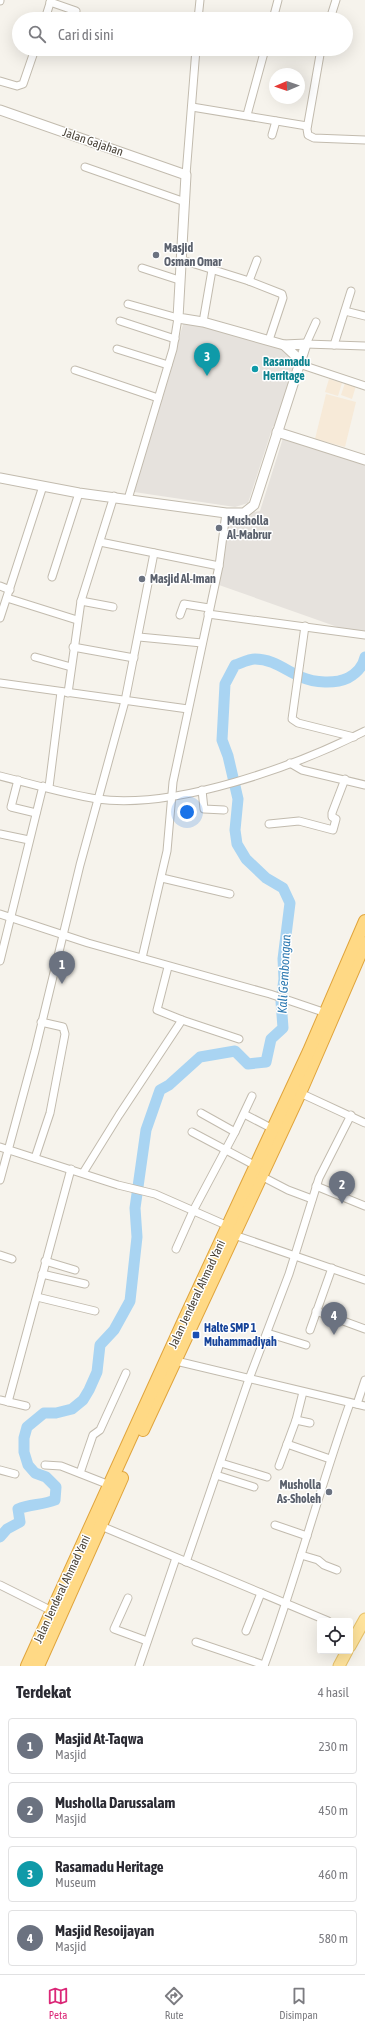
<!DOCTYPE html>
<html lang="id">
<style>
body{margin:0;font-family:"Asap Condensed",sans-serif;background:#f2f2f3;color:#2b2b33}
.controls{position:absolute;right:12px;bottom:12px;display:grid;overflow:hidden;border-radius:4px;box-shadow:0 4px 16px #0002}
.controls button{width:36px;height:36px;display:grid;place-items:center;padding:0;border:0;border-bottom:1px solid #e1e1e2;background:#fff;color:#2b2b33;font:20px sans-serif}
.compass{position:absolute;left:269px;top:68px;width:36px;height:36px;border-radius:50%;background:#fff;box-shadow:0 4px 16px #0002;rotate:268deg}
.you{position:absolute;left:187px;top:812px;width:14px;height:14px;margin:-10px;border:3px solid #fff;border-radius:50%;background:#1a73e8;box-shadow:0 0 0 6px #1a73e833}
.badge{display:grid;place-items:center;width:26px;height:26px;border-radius:50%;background:#db2777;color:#fff;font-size:13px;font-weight:700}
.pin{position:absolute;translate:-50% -33px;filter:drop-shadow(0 1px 2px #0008)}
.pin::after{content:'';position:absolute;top:21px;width:14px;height:12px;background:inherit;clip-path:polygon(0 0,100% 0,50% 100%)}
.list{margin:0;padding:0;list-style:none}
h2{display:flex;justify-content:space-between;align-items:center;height:52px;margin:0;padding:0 16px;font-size:17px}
h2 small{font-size:13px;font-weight:400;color:#7c7c81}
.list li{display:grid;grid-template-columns:26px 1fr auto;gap:12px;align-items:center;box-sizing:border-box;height:56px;margin:0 8px 8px;padding:0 8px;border:1px solid #e1e1e2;border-radius:4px}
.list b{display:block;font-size:15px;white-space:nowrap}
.list p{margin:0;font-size:13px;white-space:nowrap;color:#7c7c81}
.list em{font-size:13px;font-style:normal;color:#7c7c81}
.icon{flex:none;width:22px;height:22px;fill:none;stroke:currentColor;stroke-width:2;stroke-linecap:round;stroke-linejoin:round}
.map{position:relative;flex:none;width:365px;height:1666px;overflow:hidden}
.search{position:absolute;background:#fff;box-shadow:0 4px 16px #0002;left:12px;right:12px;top:12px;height:44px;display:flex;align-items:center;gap:10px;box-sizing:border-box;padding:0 14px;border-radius:22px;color:#7c7c81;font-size:15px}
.sheet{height:308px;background:#fff}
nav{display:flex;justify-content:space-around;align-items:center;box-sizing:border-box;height:56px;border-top:1px solid #e1e1e2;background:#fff;font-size:11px;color:#7c7c81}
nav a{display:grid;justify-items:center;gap:2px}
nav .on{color:#db2777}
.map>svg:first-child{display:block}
.commercial{fill:#f7ead8}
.industrial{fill:#e6e2dd}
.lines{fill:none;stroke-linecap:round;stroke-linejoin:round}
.river{stroke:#a9d4f2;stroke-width:11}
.minor-casing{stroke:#c2bbae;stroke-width:9}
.tertiary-casing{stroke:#c2bbae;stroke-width:11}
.primary-casing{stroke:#e6c16a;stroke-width:13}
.trunk-casing{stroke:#e0a43c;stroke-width:14}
.minor{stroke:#fff;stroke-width:7}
.tertiary{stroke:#fff;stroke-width:9}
.primary{stroke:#ffe39c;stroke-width:11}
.trunk{stroke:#ffd985;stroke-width:12}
.worship-dot{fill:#6b7280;stroke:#fff;stroke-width:1.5}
.culture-dot{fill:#0f9aa8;stroke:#fff;stroke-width:1.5}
.transit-dot{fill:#1a4fb4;stroke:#fff;stroke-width:1.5}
.labels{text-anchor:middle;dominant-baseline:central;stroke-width:3;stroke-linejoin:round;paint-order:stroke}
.street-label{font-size:12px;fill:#4b4439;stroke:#fff}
.worship-label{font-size:12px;font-weight:bold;fill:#5b616d;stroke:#fff;text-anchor:start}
.culture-label{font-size:12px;font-weight:bold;fill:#0d838f;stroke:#fff;text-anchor:start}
.transit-label{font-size:12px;font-weight:bold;fill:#164399;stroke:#fff;text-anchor:start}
.water-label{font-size:13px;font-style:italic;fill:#2e7ab2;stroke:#fff}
</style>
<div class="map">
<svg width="365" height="1666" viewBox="0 0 365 1666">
<rect width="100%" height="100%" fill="#f6f3ec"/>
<g class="commercial">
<path d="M329,379L342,383L338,396L325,392Z"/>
<path d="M345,383L356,386L352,399L341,395Z"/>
<path d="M326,394L356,402L345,447L315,439Z"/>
</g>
<g class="industrial">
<path d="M184,321L288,346L298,361L278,426H273L248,503L235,507L134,492Z"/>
<path d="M284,435L365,463V633L363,636L219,585L230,516L260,511Z"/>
</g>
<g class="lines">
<path class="river" d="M0,1537L7,1529L20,1522L18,1509C30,1504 43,1505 55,1500L56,1487L46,1477L35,1473L28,1465L24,1452V1438L27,1427L44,1413H56L72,1409L83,1400L89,1390L97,1372L100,1345L114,1330L130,1301L137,1237L135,1208L146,1130L160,1090L169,1085L200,1057L235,1051L248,1064L266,1062L271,1039L283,1028L281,1001L284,979L283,959L290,903L283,888L266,878L246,859L237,844L235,830L238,799L228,756L222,740L225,684L235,665C241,663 249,659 255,659C273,659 285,670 301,677C315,683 335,684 348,678C357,673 363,667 365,657"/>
<g class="minor-casing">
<g id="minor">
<path d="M0,1V0"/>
<path d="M50,2L76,11"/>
<path d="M45,19L51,0"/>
<path d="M198,19L200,0"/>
<path d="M273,19L278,0"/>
<path d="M330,19L336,0"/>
<path d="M321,49L307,129L308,135L314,138L365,140"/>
<path d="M0,81L17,86L23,84L35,49"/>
<path d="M192,107L307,126"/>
<path d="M247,115L265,49"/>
<path d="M272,135L276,121"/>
<path d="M85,167L185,202"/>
<path d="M186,175L196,49"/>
<path d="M182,260L249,281L282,294L283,298L269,340"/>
<path d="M142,268L179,280"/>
<path d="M249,281L257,260"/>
<path d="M345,311L365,316"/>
<path d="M120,321L175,339"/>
<path d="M203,322L212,270"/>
<path d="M316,322L306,344L365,346"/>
<path d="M334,345L351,291"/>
<path d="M117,349L168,365"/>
<path d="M299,364L365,386"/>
<path d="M75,370L158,398"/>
<path d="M128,499L173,349L178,318L128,304"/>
<path d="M100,542L219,566"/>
<path d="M52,577L79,493"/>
<path d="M0,586L10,590"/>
<path d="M7,598L77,620"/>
<path d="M81,601L113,607"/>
<path d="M208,614L365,635"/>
<path d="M180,615L184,604L209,608"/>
<path d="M0,618L43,486"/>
<path d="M305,626L292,719L298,723L354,737"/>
<path d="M139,637L202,643"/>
<path d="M73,647L134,658"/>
<path d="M35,657L71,667"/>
<path d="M0,683L188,709"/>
<path d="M68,693L81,601L114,496"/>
<path d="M290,763L302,770L365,785"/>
<path d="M0,776C32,784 65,794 97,799C175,810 296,766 365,731"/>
<path d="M18,780L11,807L36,813"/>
<path d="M49,787L61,692"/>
<path d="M202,790L204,809L224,810"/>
<path d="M269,824L299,821L333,830L336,819L332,817V813L345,779"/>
<path d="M0,834L29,840"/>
<path d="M162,878L230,894"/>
<path d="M0,914L88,943L270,994L326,1013"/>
<path d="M142,958L167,851L173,782L219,566L226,513"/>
<path d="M0,961L43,786"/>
<path d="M182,1020L239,1039"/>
<path d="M298,1092L365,1123"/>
<path d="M244,1114L273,1129"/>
<path d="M192,1132L256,1166"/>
<path d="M235,1132L252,1096"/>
<path d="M0,1147L118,1185L155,1194L228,1226"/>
<path d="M35,1158L50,1113L65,1034L63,1027L41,1022"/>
<path d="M83,1173L119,1115L182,1020L157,1010L168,967"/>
<path d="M261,1176L288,1190L312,1199"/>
<path d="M0,1180L35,1051L80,865L125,701L154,553"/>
<path d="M316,1186L365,1206"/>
<path d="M234,1235L365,1280"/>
<path d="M176,1249L193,1211L235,1132L201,1113"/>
<path d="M0,1255L12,1259"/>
<path d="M45,1261L75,1270"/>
<path d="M42,1274L85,1284"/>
<path d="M37,1297L95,1311"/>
<path d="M316,1311L365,1329"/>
<path d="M310,1330L332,1268"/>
<path d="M267,1333L306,1345"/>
<path d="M176,1361L365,1406"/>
<path d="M0,1400L26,1406"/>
<path d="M8,1402L71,1169"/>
<path d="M357,1404L365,1380"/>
<path d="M296,1420L310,1423"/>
<path d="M287,1444L330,1459"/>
<path d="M221,1463L267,1477"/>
<path d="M45,1465L61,1466L112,1486"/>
<path d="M279,1466L296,1420L303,1392"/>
<path d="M0,1470L15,1474"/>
<path d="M80,1473L93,1435L100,1430L126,1373"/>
<path d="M216,1475L254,1487"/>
<path d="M275,1525L307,1536"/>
<path d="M101,1526L328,1621"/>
<path d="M301,1555L318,1560L324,1565L337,1570"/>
<path d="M186,1562L249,1379L289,1274L319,1178L351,1115"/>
<path d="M0,1585L52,1611"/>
<path d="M128,1598L114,1629L147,1641"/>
<path d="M246,1631L261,1593"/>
<path d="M196,1642L264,1665"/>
<path d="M139,1666L176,1558"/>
<path d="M264,1666C296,1579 319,1490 350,1403"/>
</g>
</g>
<g class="tertiary-casing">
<g id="tertiary">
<path d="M0,110L186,175L178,318L203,322L284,345L306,344L254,505L244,513H226L79,493L0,478"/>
<path d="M284,345L300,360"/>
<path d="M277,432L365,460"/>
</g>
</g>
<g class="primary-casing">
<g id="primary">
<path d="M350,1646L365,1619"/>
<path d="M339,1666L347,1651"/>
</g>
</g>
<g class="trunk-casing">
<g id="trunk">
<path d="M143,1430L300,1093L365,943"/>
<path d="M27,1666L185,1318L309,1051L365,921"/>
<path d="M38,1666L122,1478"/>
</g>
</g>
<use href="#minor" class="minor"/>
<use href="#tertiary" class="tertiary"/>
<use href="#primary" class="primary"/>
<use href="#trunk" class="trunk"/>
</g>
<g class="worship-dot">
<circle cx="156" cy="255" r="4"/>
<circle cx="219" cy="528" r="4"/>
<circle cx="142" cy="579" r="4"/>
<circle cx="329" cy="1492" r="4"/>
</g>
<circle class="culture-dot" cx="255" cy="369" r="4"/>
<rect class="transit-dot" x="192" y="1331" width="8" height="8" rx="2"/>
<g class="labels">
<g class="street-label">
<text transform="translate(93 142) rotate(19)">Jalan Gajahan</text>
<text transform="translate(197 1294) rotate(-65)">Jalan Jenderal Ahmad Yani</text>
<text transform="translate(62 1589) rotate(-65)">Jalan Jenderal Ahmad Yani</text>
</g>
<g class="worship-label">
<text x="164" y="248">Masjid<tspan x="164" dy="14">Osman Omar</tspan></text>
<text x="227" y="521">Musholla<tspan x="227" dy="14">Al-Mabrur</tspan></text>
<text x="150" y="579">Masjid Al-Iman</text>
<text x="321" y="1485" text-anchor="end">Musholla<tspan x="321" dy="14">As-Sholeh</tspan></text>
</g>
<g class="culture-label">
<text x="263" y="362">Rasamadu<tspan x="263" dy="14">Herritage</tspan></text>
</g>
<g class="transit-label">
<text x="204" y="1328">Halte SMP 1<tspan x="204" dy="14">Muhammadiyah</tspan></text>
</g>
<g class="water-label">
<text transform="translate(284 974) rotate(-87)">Kali Gembongan</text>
</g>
</g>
</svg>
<div class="controls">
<button><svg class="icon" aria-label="locate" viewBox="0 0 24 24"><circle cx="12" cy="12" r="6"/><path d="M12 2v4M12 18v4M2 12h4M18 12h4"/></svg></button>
</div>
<svg class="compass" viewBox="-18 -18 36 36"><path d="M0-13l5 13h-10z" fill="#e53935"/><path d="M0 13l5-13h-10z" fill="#7c7c81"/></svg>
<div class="you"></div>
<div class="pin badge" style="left:62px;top:984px;background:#6b7280">1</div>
<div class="pin badge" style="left:342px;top:1204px;background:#6b7280">2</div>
<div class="pin badge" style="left:207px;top:376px;background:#0f9aa8">3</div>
<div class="pin badge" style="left:334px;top:1335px;background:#6b7280">4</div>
<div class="search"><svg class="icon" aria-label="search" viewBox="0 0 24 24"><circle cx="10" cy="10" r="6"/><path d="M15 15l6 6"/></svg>Cari di sini</div>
</div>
<section class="sheet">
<h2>Terdekat<small>4 hasil</small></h2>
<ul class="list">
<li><span class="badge" style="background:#6b7280">1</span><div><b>Masjid At-Taqwa</b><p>Masjid</p></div><em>230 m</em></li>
<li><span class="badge" style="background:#6b7280">2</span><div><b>Musholla Darussalam</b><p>Masjid</p></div><em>450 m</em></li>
<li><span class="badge" style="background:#0f9aa8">3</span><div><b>Rasamadu Heritage</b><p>Museum</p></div><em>460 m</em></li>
<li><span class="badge" style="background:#6b7280">4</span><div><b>Masjid Resoijayan</b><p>Masjid</p></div><em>580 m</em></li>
</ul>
</section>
<nav>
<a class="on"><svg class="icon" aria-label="map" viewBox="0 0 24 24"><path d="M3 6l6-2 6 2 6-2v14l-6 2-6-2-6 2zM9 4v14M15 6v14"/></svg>Peta</a>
<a><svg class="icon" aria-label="directions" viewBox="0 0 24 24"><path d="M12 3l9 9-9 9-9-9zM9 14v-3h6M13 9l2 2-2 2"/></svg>Rute</a>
<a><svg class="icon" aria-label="saved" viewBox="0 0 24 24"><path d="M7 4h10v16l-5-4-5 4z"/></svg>Disimpan</a>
</nav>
